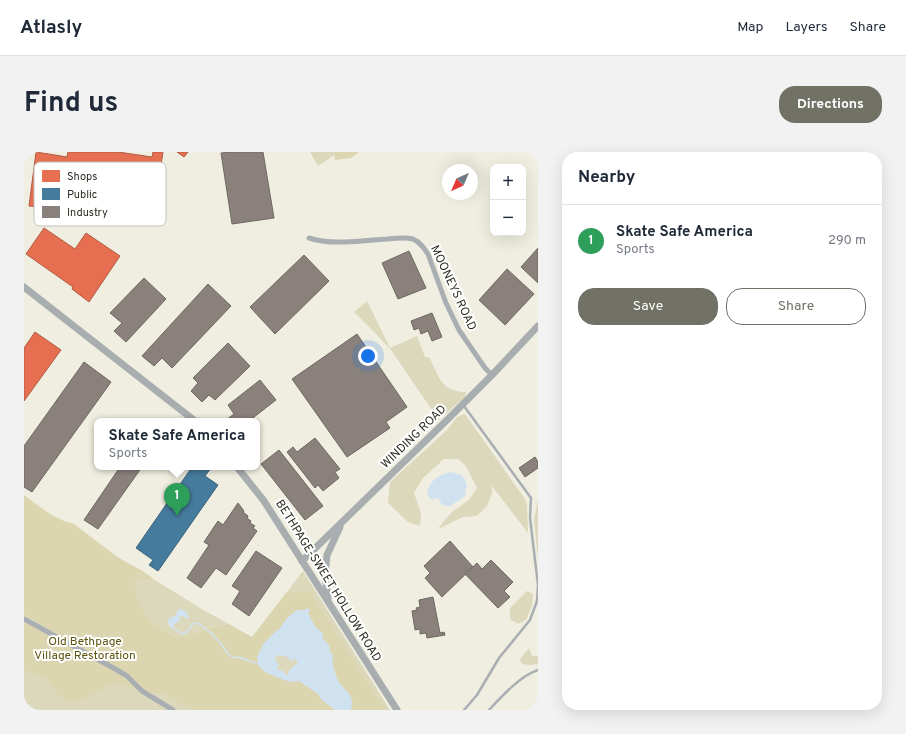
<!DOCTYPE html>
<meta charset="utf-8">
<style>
body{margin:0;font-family:Overpass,sans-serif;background:#f2f2f3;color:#1f2937}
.controls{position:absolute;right:12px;top:12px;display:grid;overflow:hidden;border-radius:8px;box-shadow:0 4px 16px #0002}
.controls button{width:36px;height:36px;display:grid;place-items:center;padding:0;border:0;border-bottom:1px solid #e0e1e3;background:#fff;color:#1f2937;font:20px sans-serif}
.compass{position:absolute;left:418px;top:12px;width:36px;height:36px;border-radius:50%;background:#fff;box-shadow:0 4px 16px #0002;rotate:224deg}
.you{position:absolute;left:344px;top:204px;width:14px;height:14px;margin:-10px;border:3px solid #fff;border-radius:50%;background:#1a73e8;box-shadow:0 0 0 6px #1a73e833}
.badge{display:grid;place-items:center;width:26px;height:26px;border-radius:50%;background:#727166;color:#fff;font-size:13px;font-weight:700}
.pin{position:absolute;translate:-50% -33px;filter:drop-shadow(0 1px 2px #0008)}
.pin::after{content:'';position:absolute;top:21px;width:14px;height:12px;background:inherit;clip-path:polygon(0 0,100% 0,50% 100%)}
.popup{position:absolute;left:70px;top:266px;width:166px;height:52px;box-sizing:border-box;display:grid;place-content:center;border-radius:8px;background:#fff;filter:drop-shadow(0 1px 3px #0005);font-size:13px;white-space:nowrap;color:#747a83}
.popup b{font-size:15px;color:#1f2937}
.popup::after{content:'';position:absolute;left:50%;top:100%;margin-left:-8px;border:8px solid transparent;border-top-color:#fff}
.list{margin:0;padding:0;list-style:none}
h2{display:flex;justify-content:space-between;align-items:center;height:52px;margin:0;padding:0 16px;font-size:17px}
h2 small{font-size:13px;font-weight:400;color:#747a83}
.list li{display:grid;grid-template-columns:26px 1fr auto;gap:12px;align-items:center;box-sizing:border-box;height:72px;padding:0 16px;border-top:1px solid #e0e1e3}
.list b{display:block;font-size:15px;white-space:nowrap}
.list p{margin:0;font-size:13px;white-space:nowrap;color:#747a83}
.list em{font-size:13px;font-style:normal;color:#747a83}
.actions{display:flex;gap:8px;padding:12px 16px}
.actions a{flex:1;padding:9px 0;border:1px solid #727166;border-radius:16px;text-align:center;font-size:14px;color:#727166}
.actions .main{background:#727166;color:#fff}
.map{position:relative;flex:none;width:514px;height:558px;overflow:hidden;border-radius:16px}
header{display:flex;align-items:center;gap:24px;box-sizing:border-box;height:56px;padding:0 20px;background:#fff;border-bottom:1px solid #e0e1e3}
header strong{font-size:19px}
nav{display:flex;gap:22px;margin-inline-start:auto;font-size:14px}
.intro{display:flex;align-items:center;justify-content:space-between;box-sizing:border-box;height:96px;padding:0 24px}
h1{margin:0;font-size:28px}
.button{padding:10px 18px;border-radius:16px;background:#727166;color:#fff;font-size:14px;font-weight:700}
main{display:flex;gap:24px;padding:0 24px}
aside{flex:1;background:#fff;border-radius:16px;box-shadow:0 4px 16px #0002}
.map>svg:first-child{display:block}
.green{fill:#dcd8bb;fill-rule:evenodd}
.forest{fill:#dcd6b0}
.water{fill:#d0e1f0;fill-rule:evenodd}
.shops{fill:#e76f51;stroke:#b05b44}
.public{fill:#457b9d;stroke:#3e6479}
.industry{fill:#8a817c;stroke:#6e6862}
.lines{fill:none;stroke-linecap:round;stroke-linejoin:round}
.stream{stroke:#d0e1f0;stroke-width:1.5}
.lane{stroke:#a9aeb2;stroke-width:2.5}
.street{stroke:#a9aeb2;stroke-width:5}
.secondary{stroke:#a8adaf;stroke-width:7}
.labels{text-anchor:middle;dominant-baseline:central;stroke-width:4;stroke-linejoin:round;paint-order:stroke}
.street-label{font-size:12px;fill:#2e2d24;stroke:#fff}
.park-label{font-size:12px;fill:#5d540e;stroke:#fff}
.key{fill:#fff;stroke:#c0c0bd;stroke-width:1}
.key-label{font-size:11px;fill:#2e2d24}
</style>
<header>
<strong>Atlasly</strong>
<nav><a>Map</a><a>Layers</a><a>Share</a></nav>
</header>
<div class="intro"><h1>Find us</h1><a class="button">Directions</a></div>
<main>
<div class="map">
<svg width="514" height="558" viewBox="0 0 514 558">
<rect width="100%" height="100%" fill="#f0eee0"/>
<g class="green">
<path d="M286,0H315L294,14Z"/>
<path d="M343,149L366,196L393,184L401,205H405C415,224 417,240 442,240L441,245L415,268L408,258L367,198L353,183L330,160Z"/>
<path d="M441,262L501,347L503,352L504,381L468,334V342L463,354L453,364L439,365L414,377L420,369L428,360L445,348L453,336L442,314L434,307H420L399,326L390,341L397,361L396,374L384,370L364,351L366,330L422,279L433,265Z"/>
<path d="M0,347L181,459L205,472L187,475L172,481L152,485L124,468L112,464L202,519L279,419L366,558H0ZM157,457L162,460L165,465C154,462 155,466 149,474L151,477L145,474L144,471Z"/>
<path d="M514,350V409L510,367L513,351Z"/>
<path d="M503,439L509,442L508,454L502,468L494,472L486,467V456Z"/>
<path d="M505,496L508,504H514V512C507,513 502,514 496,510L497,506Z"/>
</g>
<g class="forest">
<path d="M310,0H335L327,6L311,8Z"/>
<path d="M0,343C12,352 24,362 38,368C41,370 45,370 50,372L96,407L117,418L126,424L129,428L110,427L113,446L124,468L152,485L172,481L187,475L205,472L228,485L262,441L286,440L361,558H327L329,550L325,541L314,529L306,501L305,493L299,487L281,458L263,466L256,476L251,480L240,491L233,505L245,522L250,523L260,528L269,530L275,529L294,542L297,547L311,558H169L142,543L119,538L99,519L0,463Z"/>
<path d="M4,472C29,485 54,498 78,512C90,519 102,525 110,536L89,531L55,550L46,551L39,547L20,526L0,517V474Z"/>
</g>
<g class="water">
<path d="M427,320L437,323C440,326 442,330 443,335L441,337L442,342L441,344L426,354L418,353L415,347L412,346L410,348C406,347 405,345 403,342C405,329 414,323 427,320Z"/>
<path d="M283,456L286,458L284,461C288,468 291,477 298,480L299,487L305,493L306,501L309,502C307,508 311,524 315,530C322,541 331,542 327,558H311L297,547L294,542L275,529L269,530L260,528L241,520L235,514L233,505L240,491L251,480L256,476L263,466L273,458H281ZM253,503L259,504L260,503L268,509L271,507L273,510L274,512L270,513L268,516L265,518L264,523H262L259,519L255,518L253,517L255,513L251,507Z"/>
<path d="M155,457C161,457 163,461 165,465L163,467L159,464H156V468L149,474L152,478C146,477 143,471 145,466L150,465Z"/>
</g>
<g class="shops">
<path d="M12,0L43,5L44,0H94L128,5L129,0H139L130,59L90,54V52L39,45L37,57L5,54Z"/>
<path d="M153,0H164L160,5Z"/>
<path d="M20,76L51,97L62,81L96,104L65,150L48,137L49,135L2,102Z"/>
<path d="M11,180L37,198L0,249V196Z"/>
</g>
<path class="public" d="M168,315H186L187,316L181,324L194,333L134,419L125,413L129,408L112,396Z"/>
<g class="industry">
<path d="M206,0H239L250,66L208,72L197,1Z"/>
<path d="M514,96V131L497,115Z"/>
<path d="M385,99L402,136L374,147L358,111Z"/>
<path d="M280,103L305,129L251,182L226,155Z"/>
<path d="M483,117L510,142L481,173L455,148Z"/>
<path d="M120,126L142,147L102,190L90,179L98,171L86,161Z"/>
<path d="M184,132L207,154L148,216L138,206L130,214L118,204Z"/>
<path d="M408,161L418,185L408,189L404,179L397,182L395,176L390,178L387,169Z"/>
<path d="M333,182L383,255L362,270L366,276L323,305L268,227Z"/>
<path d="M204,191L226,214L191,248L185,243L178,250L167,239L174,231L169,226Z"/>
<path d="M60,210L87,230L8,340L0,335V294Z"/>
<path d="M236,228L252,248L225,269H202V268L210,262L204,253Z"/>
<path d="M291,286L316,317L311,320L315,326L299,339L294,333L291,336L263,300L269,295L273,300Z"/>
<path d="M255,298L299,354L281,368L237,312Z"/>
<path d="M511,305L514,310V316L501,325L495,316Z"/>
<path d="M96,315H118L74,377L60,368Z"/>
<path d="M214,351L220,359L219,360L224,364L223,366L227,369L226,371L231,374L229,376L233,379L202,423L192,416L177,436L163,426L185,393L180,390L194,369L199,373Z"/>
<path d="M426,389L449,415L418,445L401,426L406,421L400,414Z"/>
<path d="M232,399L258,416L225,464L208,452L216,439L208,434Z"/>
<path d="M467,408L489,430L480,439L486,445L474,456L441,422L453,411L458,417Z"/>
<path d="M409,445L416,481L420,480L421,483L403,486L402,481L396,482V477L391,478L388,459L393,458L392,456L396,455L395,448Z"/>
</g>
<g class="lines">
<path class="stream" d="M152,478L158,482L162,480L169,472L174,471L187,481L198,493L204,502L208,505L218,506L222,508L235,512"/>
<g class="lane">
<path d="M440,254L507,346L506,366L514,433L513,449L506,468L475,506L453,543L440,558"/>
<path d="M465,558C478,544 496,524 514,518"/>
</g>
<g class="street">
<path d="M285,86C310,94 338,88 364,87C372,86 381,85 389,87C396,90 400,96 404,102L422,151L435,178L461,216L468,223"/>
<path d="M0,467L93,518L103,524L118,539L149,558"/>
</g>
<g class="secondary">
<path d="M0,135L171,269"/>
<path d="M213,315L240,349L373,558"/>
<path d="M278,409L424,267L468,223L514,174"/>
<path d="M304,447L301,422L303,403L316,375"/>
</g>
</g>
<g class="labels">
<g class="street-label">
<text transform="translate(429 136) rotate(65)">MOONEYS ROAD</text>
<text transform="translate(390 285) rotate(-44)">WINDING ROAD</text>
<text transform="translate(304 429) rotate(58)">BETHPAGE-SWEET HOLLOW ROAD</text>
</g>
<g class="park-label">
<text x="61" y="490">Old Bethpage<tspan x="61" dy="14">Village Restoration</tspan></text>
</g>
</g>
<rect x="10" y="10" width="132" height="64" rx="6" class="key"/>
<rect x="18" y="18" width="18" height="12" fill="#e76f51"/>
<rect x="18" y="36" width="18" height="12" fill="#457b9d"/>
<rect x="18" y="54" width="18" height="12" fill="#8a817c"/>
<g class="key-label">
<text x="43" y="28">Shops</text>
<text x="43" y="46">Public</text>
<text x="43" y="64">Industry</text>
</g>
</svg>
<div class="controls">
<button>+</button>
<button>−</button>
</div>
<svg class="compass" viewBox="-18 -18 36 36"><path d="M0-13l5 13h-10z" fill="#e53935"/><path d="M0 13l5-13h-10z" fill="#747a83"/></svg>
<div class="you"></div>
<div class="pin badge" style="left:153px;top:364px;background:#2e9e5b">1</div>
<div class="popup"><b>Skate Safe America</b>Sports</div>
</div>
<aside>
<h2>Nearby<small></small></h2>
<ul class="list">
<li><span class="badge" style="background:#2e9e5b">1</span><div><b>Skate Safe America</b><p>Sports</p></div><em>290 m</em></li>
</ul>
<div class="actions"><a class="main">Save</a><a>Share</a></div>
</aside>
</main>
